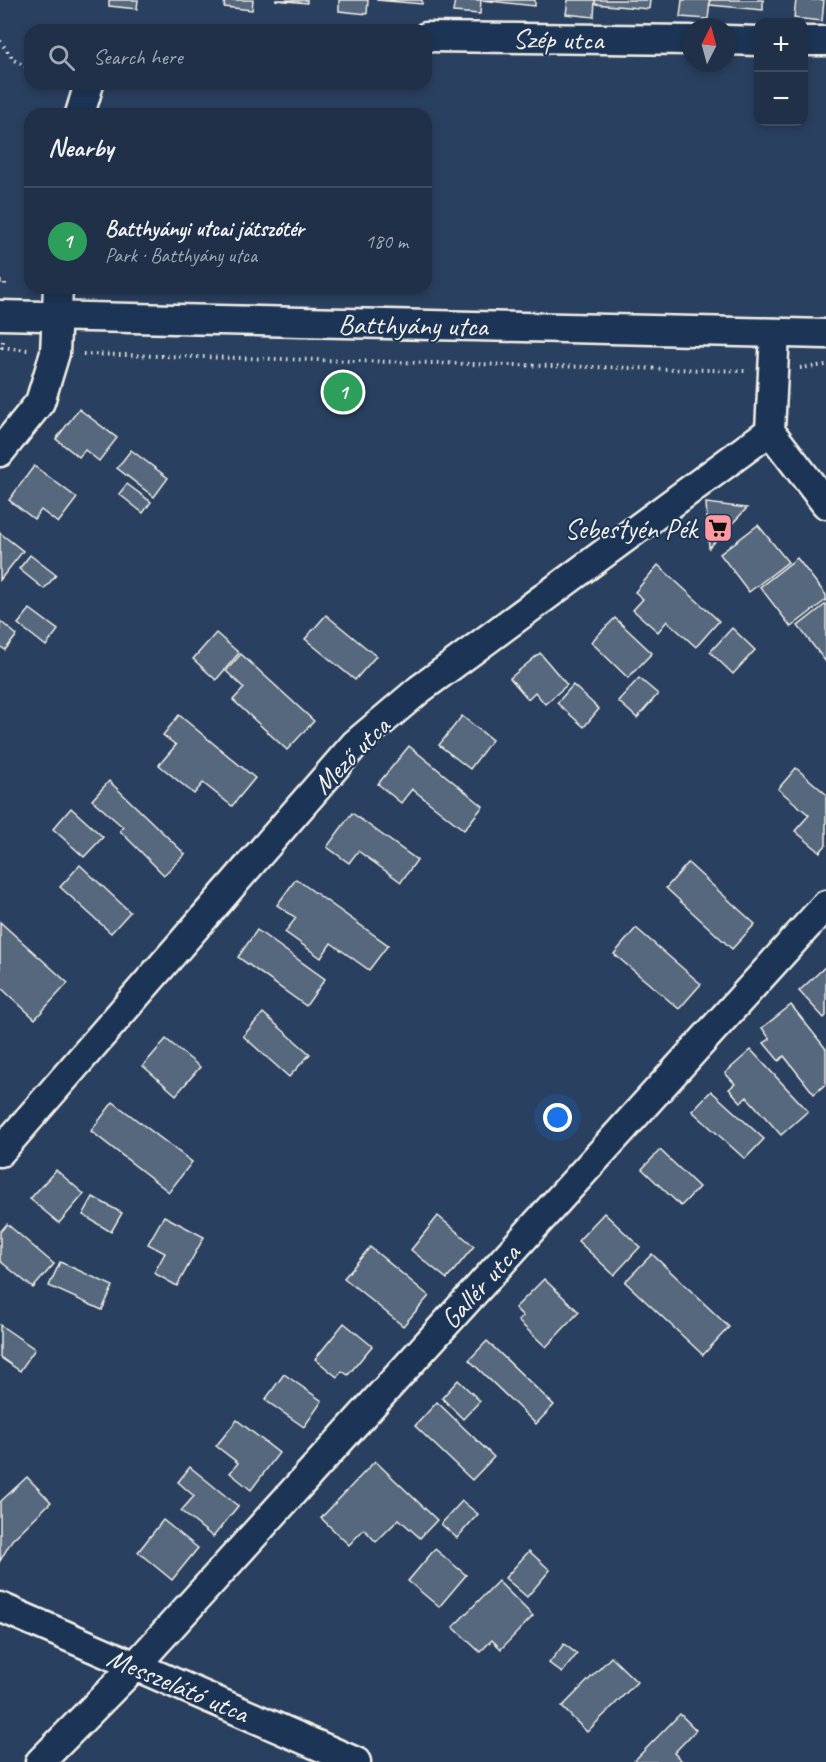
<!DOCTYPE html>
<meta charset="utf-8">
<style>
body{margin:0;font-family:Caveat,sans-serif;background:#2d3c52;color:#f1f3f6}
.controls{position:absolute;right:18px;top:18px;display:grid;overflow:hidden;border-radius:12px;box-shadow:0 3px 9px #0003}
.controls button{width:54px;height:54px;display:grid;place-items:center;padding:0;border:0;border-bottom:2px solid #3d4b60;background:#203048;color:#f1f3f6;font:30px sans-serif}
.compass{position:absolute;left:682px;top:18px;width:54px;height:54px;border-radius:50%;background:#203048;box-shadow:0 3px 9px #0003;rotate:6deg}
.you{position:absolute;left:558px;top:1118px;width:21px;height:21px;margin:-15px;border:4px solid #fff;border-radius:50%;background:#1a73e8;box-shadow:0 0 0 9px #1a73e833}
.badge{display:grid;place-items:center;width:39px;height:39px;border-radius:50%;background:#90b9f0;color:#fff;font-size:20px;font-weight:700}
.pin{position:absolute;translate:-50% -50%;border:3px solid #fff;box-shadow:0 2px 6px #0006}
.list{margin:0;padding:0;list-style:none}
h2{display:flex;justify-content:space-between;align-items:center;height:78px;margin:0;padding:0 24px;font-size:26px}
h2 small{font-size:20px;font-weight:400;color:#a2a9b4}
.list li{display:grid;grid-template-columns:39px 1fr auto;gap:18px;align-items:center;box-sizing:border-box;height:108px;padding:0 24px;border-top:2px solid #3d4b60}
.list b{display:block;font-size:22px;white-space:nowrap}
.list p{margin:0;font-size:20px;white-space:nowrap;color:#a2a9b4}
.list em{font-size:20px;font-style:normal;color:#a2a9b4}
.icon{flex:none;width:33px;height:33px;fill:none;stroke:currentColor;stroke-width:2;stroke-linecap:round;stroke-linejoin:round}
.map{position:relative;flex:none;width:826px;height:1762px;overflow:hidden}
.search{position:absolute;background:#203048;box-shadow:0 3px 9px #0003;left:24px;top:24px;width:408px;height:66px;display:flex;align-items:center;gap:15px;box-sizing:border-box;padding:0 21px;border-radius:18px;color:#a2a9b4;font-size:22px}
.panel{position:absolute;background:#203048;box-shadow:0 3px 9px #0003;left:24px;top:108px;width:408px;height:186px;border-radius:18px}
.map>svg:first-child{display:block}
.building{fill:#56677d;stroke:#f4f1e8;stroke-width:1.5}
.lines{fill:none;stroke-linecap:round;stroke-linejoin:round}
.minor-casing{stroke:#f4f1e8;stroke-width:33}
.path{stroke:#f4f1e8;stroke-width:4;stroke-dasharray:1.5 4.5;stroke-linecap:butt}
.minor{stroke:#1d3557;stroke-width:28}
.labels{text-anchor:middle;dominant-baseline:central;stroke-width:4.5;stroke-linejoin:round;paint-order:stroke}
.street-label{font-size:28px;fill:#f4f1e8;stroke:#1d3557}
.poi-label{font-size:28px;fill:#f4f1e8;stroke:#1d3557;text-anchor:end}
</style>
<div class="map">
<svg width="826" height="1762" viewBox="0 0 826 1762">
<rect width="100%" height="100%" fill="#2a4060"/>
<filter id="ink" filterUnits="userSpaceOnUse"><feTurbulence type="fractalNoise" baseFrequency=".0167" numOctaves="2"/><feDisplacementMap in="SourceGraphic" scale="12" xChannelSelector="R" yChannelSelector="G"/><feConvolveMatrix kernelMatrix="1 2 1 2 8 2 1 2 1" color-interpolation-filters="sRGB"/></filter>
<g filter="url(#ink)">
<g class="building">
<path d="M109,0H138L137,9L109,6Z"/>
<path d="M225,0H253L252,10L224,7Z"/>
<path d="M275,0H307V3Z"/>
<path d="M339,0H368L367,14L339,11Z"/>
<path d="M376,0H422V4Z"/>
<path d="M455,0H481L480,14L453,12Z"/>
<path d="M481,0H535V6Z"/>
<path d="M568,0H595L594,17L566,14Z"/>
<path d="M595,0H650L649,9L595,4Z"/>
<path d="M682,0H710L708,19L680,17Z"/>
<path d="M710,0H763V10L710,5Z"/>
<path d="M796,0H824L822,21L794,18Z"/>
<path d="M79,409L117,438L99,461L85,450L79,457L56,439Z"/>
<path d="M131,450L168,478L154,497L117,468Z"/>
<path d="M34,466L77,498L58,523L41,510L34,519L9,500Z"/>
<path d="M127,484L151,502L143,513L119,494Z"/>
<path d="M706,503L747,508L709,548Z"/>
<path d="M758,525L788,562L749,592L720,554Z"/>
<path d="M0,533L23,551L0,580Z"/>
<path d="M30,555L56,575L44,589L19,569Z"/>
<path d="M797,558L826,595V600L791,627L760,587Z"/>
<path d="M658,565L719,621L696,647L667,621L658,632L633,610L643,599L635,592Z"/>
<path d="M826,604V662L798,626Z"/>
<path d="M30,609L58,630L46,646L18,624Z"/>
<path d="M326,615L376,656L355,680L305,639Z"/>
<path d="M615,618L652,653L628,678L591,642Z"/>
<path d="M0,621L17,635L5,650L0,646Z"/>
<path d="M732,628L755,650L733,674L710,652Z"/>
<path d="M216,633L239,653L216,680L193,659Z"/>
<path d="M540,653L567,685L545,704L535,692L528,699L510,678Z"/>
<path d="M241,654L314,721L287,750L233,700L244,688L226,671Z"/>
<path d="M639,678L658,694L637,718L618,701Z"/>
<path d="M573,685L599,709L584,727L557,703Z"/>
<path d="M179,715L255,778L232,806L203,783L194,794L159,765L176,745L163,735Z"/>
<path d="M462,716L492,740L470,769L439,745Z"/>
<path d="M409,746L483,806L464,830L412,789L401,803L378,784Z"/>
<path d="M796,768L826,794V845L820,852L795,831L809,815L778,789Z"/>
<path d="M109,781L185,854L164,875L120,831L123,827L92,800Z"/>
<path d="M71,808L103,837L84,857L53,829Z"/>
<path d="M352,813L417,860L401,882L358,851L349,863L327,847Z"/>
<path d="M688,863L755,924L732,949L666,888Z"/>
<path d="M80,865L130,912L111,933L60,887Z"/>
<path d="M296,879L388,945L369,970L331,943L321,958L285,932L296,918L277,905Z"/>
<path d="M0,922L68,983L35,1019L0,987Z"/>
<path d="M636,928L701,984L679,1009L614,954Z"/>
<path d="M257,930L325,979L306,1006L238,957Z"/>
<path d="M826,966V1016L824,1018L799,991Z"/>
<path d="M791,1005L826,1049V1084L814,1094L784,1056L779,1061L764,1043L770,1039L762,1028Z"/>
<path d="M263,1013L310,1054L289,1077L243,1036Z"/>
<path d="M166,1039L200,1067L176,1095L143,1066Z"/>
<path d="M751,1050L808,1111L781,1135L747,1097L741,1102L729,1089L735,1084L725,1073Z"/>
<path d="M711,1091L764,1139L745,1159L692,1111Z"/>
<path d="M113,1102L192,1162L169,1192L91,1131Z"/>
<path d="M660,1150L699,1187L681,1206L642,1169Z"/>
<path d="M56,1170L84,1194L59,1223L30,1199Z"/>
<path d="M93,1197L122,1213L111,1232L83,1215Z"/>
<path d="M604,1213L640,1247L614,1275L578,1241Z"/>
<path d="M164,1216L204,1237L177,1286L154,1273L165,1253L148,1244Z"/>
<path d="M438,1216L474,1246L447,1279L411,1250Z"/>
<path d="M7,1224L54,1264L33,1288L0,1261V1232Z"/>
<path d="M370,1247L429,1296L403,1326L344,1278Z"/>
<path d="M652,1254L729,1327L703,1355L625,1282Z"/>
<path d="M60,1262L113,1286L102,1310L49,1286Z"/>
<path d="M544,1279L579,1312L546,1347L518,1321L523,1316L515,1308Z"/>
<path d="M344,1323L372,1346L348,1375L342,1371L337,1377L315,1359Z"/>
<path d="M0,1325L35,1349L20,1371L0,1357Z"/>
<path d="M487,1341L554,1405L536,1424L469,1360Z"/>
<path d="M284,1374L322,1401L304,1427L265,1400Z"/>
<path d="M458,1380L480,1401L463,1419L442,1398Z"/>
<path d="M437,1402L494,1457L472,1480L415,1426Z"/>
<path d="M237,1420L279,1453L251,1490L230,1473L238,1463L216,1446Z"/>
<path d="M375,1461L437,1520L420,1538L399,1519L376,1542L364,1529L349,1545L321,1518Z"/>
<path d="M190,1467L238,1506L213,1537L181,1511L194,1496L178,1482Z"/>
<path d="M27,1477L51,1502L12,1540L0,1561V1502Z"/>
<path d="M462,1501L478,1514L457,1538L441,1524Z"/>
<path d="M163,1520L198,1548L172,1580L138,1552Z"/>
<path d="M435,1549L466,1575L439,1607L408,1581Z"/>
<path d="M529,1551L550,1570L527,1597L505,1578Z"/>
<path d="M498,1581L533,1616L501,1649L492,1640L480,1652L453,1627Z"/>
<path d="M564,1644L577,1654L562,1673L549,1663Z"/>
<path d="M611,1657L637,1682L587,1732L562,1707Z"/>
<path d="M680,1714L696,1730L674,1753L683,1762H633Z"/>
</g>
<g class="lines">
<g class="minor-casing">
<g id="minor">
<path d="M426,37L691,40"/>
<path d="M727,40L758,41"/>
<path d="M804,41H826"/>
<path d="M80,114L89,84"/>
<path d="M0,315L826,334"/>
<path d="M775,333L770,431L826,504"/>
<path d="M0,452L40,402L55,353L58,288"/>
<path d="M0,1152L355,744L420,689L770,431"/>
<path d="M0,1607L356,1762"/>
<path d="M40,1762L134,1667L826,905"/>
</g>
</g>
<g class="path">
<path d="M0,41L14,60L30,69"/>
<path d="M0,282H5V288"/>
<path d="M3,341L2,347L28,350"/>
<path d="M83,354L747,371"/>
<path d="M800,368L826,365"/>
</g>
<use href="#minor" class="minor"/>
</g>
</g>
<defs>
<g id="supermarket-square" transform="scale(1.5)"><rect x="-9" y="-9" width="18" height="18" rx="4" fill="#ff9aa2" stroke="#1d3557"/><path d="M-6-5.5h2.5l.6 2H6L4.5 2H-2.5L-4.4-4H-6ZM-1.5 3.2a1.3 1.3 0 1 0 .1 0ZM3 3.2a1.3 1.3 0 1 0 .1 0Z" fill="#111"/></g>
</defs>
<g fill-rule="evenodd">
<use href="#supermarket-square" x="718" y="528"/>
</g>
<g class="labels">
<g class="street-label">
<text transform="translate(558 39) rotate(1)">Szép utca</text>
<text transform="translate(413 325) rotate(1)">Batthyány utca</text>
<text transform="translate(351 755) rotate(-45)">Mező utca</text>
<text transform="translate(480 1286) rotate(-48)">Gallér utca</text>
<text transform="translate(178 1685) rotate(23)">Messzelátó utca</text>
</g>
<g class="poi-label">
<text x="697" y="528">Sebestyén Pék</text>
</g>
</g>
</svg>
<div class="controls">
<button>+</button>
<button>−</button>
</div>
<svg class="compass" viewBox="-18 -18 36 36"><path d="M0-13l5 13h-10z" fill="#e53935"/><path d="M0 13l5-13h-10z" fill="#a2a9b4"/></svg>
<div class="you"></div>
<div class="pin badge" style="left:343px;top:392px;background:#2e9e5b">1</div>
<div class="search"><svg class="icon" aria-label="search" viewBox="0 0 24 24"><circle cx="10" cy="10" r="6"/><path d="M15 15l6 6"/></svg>Search here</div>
<section class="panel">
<h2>Nearby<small></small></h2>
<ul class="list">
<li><span class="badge" style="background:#2e9e5b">1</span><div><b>Batthyányi utcai játszótér</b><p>Park · Batthyány utca</p></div><em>180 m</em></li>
</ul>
</section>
</div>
